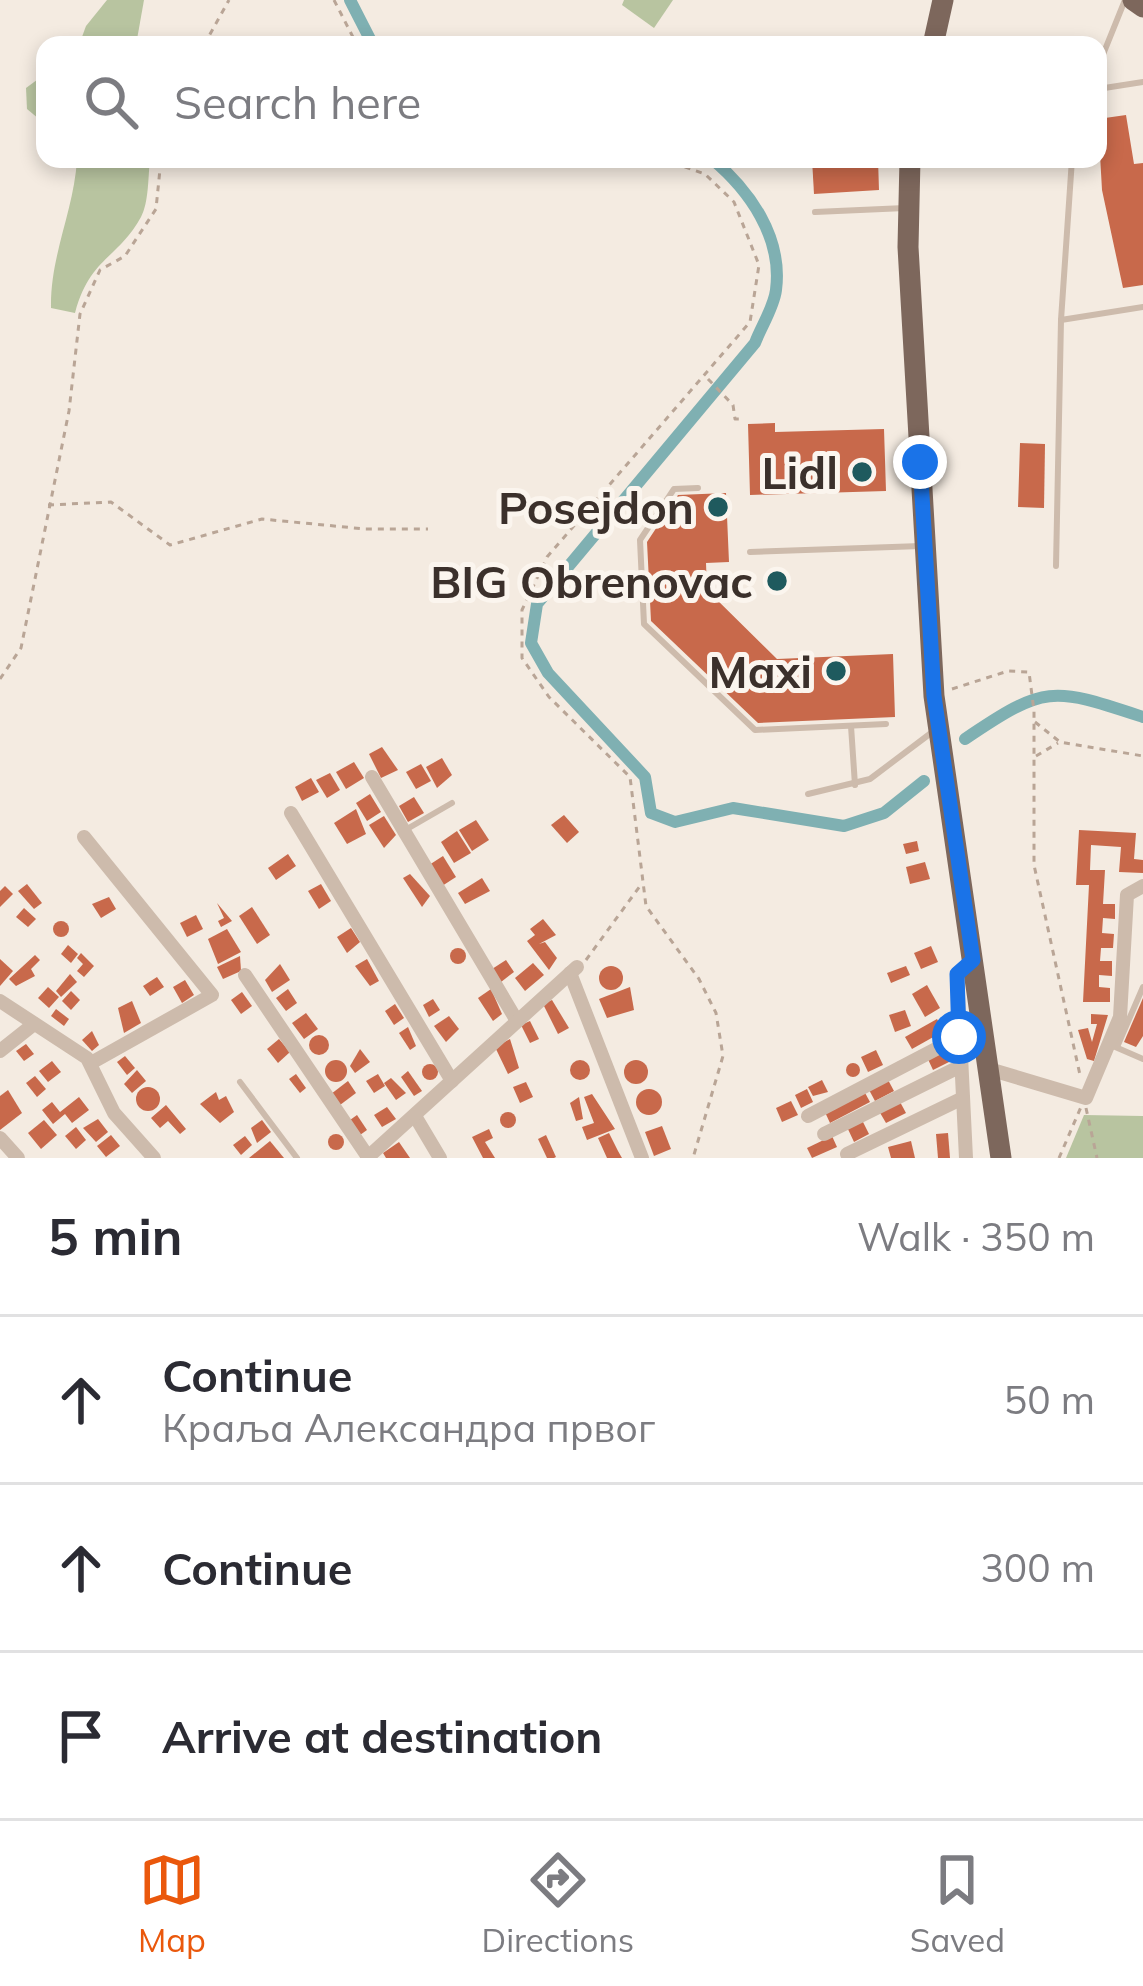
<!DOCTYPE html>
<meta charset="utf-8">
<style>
body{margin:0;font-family:Mulish,sans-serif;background:#f7f7f7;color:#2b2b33}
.stop{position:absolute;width:36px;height:36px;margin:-27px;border:9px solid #1a73e8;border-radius:50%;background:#fff}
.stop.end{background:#1a73e8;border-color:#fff;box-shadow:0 3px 12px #0008}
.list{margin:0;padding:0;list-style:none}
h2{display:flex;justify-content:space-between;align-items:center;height:156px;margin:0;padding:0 48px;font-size:51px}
h2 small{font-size:39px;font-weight:400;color:#7c7c81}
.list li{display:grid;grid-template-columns:78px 1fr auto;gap:36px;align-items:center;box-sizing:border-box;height:168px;padding:0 48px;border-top:3px solid #e1e1e2}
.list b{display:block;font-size:45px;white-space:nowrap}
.list p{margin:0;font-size:39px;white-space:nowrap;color:#7c7c81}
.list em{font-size:39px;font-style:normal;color:#7c7c81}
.icon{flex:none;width:66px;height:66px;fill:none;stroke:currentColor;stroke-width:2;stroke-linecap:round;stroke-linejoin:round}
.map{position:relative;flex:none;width:1143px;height:1158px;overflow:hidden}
.search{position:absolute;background:#fff;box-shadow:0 6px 18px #0003;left:36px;right:36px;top:36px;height:132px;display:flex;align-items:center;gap:30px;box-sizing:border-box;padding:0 42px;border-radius:24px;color:#7c7c81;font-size:45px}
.sheet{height:660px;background:#fff}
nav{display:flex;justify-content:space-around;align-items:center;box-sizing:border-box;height:168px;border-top:3px solid #e1e1e2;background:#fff;font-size:33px;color:#7c7c81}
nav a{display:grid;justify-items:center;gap:6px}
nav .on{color:#ea580c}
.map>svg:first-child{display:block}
.green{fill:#b8c4a0}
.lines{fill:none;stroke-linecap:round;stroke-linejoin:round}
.canal{stroke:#7fb0b2;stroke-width:12}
.building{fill:#c8694b}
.path{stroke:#b9a596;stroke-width:3;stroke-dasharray:6 6;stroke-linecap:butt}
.service{stroke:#cdbbac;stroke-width:6}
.minor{stroke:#cdbbac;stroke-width:14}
.primary{stroke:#7d675c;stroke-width:21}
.route{stroke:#1a73e8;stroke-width:15}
.poi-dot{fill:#1f5a5e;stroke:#fbf5ee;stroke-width:4.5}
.labels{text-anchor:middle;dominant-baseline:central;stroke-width:10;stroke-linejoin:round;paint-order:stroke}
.poi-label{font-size:45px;font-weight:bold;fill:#3b302b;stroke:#fbf5ee;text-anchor:end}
</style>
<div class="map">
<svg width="1143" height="1158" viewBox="0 0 1143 1158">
<rect width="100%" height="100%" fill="#f4ebe1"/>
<g class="green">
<path d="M107,0H144L136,45H79L86,26Z"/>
<path d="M624,0H673L654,28L622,5Z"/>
<path d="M45,74V124L27,109L26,88Z"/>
<path d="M77,159H150C148,177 149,202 141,217C117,260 90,257 75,313L51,308C50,255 74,211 77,159Z"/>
<path d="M1084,1115L1143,1116V1158H1066Z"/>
</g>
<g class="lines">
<g class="canal">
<path d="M350,0L373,45"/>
<path d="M712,159C749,190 783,237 776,290C774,307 761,327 755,343L537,604L531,643L548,673L645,777L651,813L675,822L733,808L844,826L884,813L924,781"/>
<path d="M965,739C1046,684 1052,687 1143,717"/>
</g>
</g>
<g class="building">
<path d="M1126,115L1134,164L1143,163V285L1123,288L1102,190L1098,119Z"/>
<path d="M812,159H878L879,190L814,194Z"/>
<path d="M775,423V432L884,429L886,491L750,495L748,424Z"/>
<path d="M1020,443L1045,444L1044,508L1018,507Z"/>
<path d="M726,493L729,562L706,563L707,590L777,659L893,654L895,717L758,723L651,621L647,542L678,495Z"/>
<path d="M382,747L398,770L381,778L369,754Z"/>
<path d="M442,758L452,775L437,788L426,767Z"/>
<path d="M354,762L364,778L346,789L336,772Z"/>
<path d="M421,764L431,781L416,789L406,772Z"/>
<path d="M330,773L340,790L327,798L316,780Z"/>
<path d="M311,778L319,792L302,801L295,787Z"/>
<path d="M370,794L381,812L367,821L356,803Z"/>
<path d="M414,797L424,813L408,822L399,806Z"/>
<path d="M356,809L366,834L347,844L334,823Z"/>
<path d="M564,815L579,832L567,843L551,825Z"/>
<path d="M384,816L396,835L384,848L369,825Z"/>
<path d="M476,820L489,840L472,851L459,830Z"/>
<path d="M1079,830L1136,833L1134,859L1143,860V873L1119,872L1121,847L1091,845L1090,870H1105L1103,904H1115V919L1103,918L1102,933L1114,934L1113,948H1101L1100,961H1112V976L1099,975V987L1110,988V1002H1083L1089,885H1076Z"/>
<path d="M457,831L471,853L454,863L441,842Z"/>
<path d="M917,841L919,851L906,854L903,844Z"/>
<path d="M288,854L296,866L276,880L268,868Z"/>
<path d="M443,856L456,877L442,886L429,865Z"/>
<path d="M925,862L930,879L910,884L906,867Z"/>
<path d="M410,874L430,896L422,907L403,878Z"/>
<path d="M482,878L490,891L465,904L458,893Z"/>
<path d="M27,884L42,903L34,909L18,891Z"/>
<path d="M321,884L331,901L319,909L308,891Z"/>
<path d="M5,886L13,894L0,907V891Z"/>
<path d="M109,897L116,909L101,918L92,904Z"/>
<path d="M217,903L232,921L221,927L218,921L224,918Z"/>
<path d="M252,907L270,935L257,944L239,916Z"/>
<path d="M24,908L36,919L28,927L16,917Z"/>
<path d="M196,915L203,929L187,937L180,923Z"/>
<path d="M543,919L556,935L539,944L545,942L557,958L549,970L527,941L535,935L530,929Z"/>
<circle cx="61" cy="929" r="8"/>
<path d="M351,928L360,942L347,953L337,937Z"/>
<path d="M227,929L241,952L218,964L208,939Z"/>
<path d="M68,945L78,954L71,963L61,954Z"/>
<path d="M931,946L938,962L921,969L914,953Z"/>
<circle cx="458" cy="956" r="8"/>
<path d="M81,953L94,966L84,977L77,971L83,964L77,958Z"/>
<path d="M35,955L40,960L31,969L35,976L16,986L9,979Z"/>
<path d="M240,956L241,971L223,979L217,967Z"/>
<path d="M0,959L13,971L0,986Z"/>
<path d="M367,959L379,981L370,986L355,966Z"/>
<path d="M506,960L514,972L501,982L492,969Z"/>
<path d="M533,963L544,975L525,991L515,978Z"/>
<path d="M280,964L290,980L272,992L265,980Z"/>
<circle cx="611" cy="978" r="12"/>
<path d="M906,966L910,975L891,983L887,973Z"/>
<path d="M70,974L77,982L61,997L56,991Z"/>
<path d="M157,977L164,987L150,996L143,986Z"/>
<path d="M185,980L194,995L182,1003L173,987Z"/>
<path d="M927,985L940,1008L925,1017L912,994Z"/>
<path d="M48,987L59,997L49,1008L38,998Z"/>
<path d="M630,987L634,1010L607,1018L599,999Z"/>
<path d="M288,989L297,1003L286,1011L276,998Z"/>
<path d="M491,989L502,1014L493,1021L478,998Z"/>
<path d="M71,991L80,1000L71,1010L62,1001Z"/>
<path d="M242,992L252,1006L241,1014L231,1000Z"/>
<path d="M1143,998V1036L1136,1047L1124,1042Z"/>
<path d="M433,999L440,1010L429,1017L423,1005Z"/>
<path d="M552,1000L569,1028L558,1034L543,1004Z"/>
<path d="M132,1001L141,1023L124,1033L118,1008Z"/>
<path d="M395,1004L404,1018L394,1025L385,1011Z"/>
<path d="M56,1009L69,1019L64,1026L51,1016Z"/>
<path d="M905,1010L911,1026L895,1032L889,1015Z"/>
<path d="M306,1013L318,1029L304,1039L292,1023Z"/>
<path d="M1091,1014L1108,1015L1094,1061L1087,1059L1078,1030L1088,1028L1092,1042L1097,1024H1091Z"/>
<path d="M449,1016L459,1029L446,1042L434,1026Z"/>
<path d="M937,1019L944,1031L912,1049L905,1037Z"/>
<path d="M530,1021L539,1039L530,1043L521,1025Z"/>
<path d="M408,1027L416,1046L410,1050L399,1033Z"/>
<path d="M92,1031L99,1045L92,1051L82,1040Z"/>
<circle cx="319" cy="1045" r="10"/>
<path d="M279,1039L290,1052L278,1063L267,1049Z"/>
<path d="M510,1039L519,1068L508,1074L495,1047Z"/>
<path d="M26,1044L34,1054L24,1061L16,1051Z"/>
<path d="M943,1047L951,1061L933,1070L926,1055Z"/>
<path d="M360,1049L370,1062L355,1073L350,1066Z"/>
<path d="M876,1050L883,1065L868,1072L861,1057Z"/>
<path d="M125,1056L135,1068L127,1075L117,1062Z"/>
<circle cx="336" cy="1071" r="11"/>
<circle cx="636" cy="1072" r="12"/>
<circle cx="580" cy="1070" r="10"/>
<path d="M52,1061L61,1072L48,1082L39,1071Z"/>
<circle cx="853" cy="1070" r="7"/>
<circle cx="430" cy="1072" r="8"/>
<path d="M137,1070L146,1081L132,1093L124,1084Z"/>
<path d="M408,1071L422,1091L414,1096L401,1077Z"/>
<path d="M296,1074L306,1088L300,1093L289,1079Z"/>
<path d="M378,1074L385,1086L374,1093L366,1081Z"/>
<path d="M35,1076L46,1089L37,1097L26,1083Z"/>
<path d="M391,1078L406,1093L396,1100L384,1083Z"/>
<path d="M887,1078L894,1091L875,1101L868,1088Z"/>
<path d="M822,1080L828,1092L813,1096L808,1087Z"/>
<path d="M348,1081L356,1093L340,1105L331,1094Z"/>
<path d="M526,1082L533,1097L520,1103L513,1087Z"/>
<circle cx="148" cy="1099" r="12"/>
<path d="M807,1089L813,1102L801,1108L795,1095Z"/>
<circle cx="649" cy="1102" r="13"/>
<path d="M8,1090L22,1113L0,1130V1096Z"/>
<path d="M864,1091L870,1102L830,1123L824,1110Z"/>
<path d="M216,1092L219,1100L226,1096L234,1112L220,1123L200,1104Z"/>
<path d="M592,1094L615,1129L587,1140L582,1127L594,1123L584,1097Z"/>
<path d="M79,1097L89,1110L72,1123L65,1114L53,1124L42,1110L52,1102L60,1112Z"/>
<path d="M579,1097L583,1119L576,1121L570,1103Z"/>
<path d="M899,1100L906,1113L886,1123L879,1111Z"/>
<path d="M791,1101L798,1115L782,1122L776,1108Z"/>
<path d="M166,1105L186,1129L180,1134L168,1121L160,1128L151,1118Z"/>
<path d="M387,1107L396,1119L382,1127L374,1115Z"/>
<circle cx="508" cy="1120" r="8"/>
<path d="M357,1115L367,1130L360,1135L350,1120Z"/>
<path d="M98,1119L108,1132L96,1142L83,1128Z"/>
<path d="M44,1120L57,1135L41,1149L28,1133Z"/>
<path d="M262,1120L271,1132L257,1143L251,1128Z"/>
<path d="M862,1120L869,1134L854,1142L847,1127Z"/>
<path d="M662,1126L671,1149L654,1156L645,1132Z"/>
<path d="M76,1127L86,1140L76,1149L65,1136Z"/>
<path d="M489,1129L493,1138L485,1142L495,1158H483L472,1137Z"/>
<path d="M609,1133L618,1151L622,1158H607L598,1138Z"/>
<path d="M948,1133L950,1158H938L936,1134Z"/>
<circle cx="336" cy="1142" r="8"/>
<path d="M111,1135L120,1146L106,1157L97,1146Z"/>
<path d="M546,1135L556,1157L554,1158H547L538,1139Z"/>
<path d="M245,1136L252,1145L241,1155L233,1145Z"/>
<path d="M832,1136L837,1147L812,1158L807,1148Z"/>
<path d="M270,1141L284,1158H249Z"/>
<path d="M911,1141L915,1158H891L888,1147Z"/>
<path d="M399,1142L410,1158H386L383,1153Z"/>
</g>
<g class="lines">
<g class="path">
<path d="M334,0L357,45"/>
<path d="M204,45L229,0"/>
<path d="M662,159L705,174L734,202L759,265L750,322L547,557L522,610V658L549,697L630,777L646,906L699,979L716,1013L723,1056L693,1158"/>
<path d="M708,379L733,405L735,419H743"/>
<path d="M48,505L111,502L170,545L262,519L365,529H428"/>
<path d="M0,679L21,648L69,411L80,314L100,270L125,256L156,209L161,159"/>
<path d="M952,689L1008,671L1029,672L1034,711V865L1080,1075"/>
<path d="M1035,722L1060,742L1143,756"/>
<path d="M1036,756L1058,743"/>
<path d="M586,960L640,886"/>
<path d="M1086,1108L1097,1158"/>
<path d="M1059,1158L1081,1107"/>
</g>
<g class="service">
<path d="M1098,67L1125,0"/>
<path d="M1098,89L1143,82"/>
<path d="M1072,159L1061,320L1143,307"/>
<path d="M815,212L905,208"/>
<path d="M698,488L674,489L640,540L644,624L755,730L886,724"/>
<path d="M750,552L921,546"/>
<path d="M1056,566L1061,320"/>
<path d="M851,726L855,785"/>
<path d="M808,794L870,779L935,730"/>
<path d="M407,829L452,803"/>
<path d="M1113,1046L1143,1059"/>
<path d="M1117,1047L1143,987"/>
<path d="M240,1082L297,1158"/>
</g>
<g class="minor">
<path d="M372,777L517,1021"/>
<path d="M291,813L452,1081"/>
<path d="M84,837L212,995L91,1063"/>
<path d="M570,973L642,1158"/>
<path d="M245,975L368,1157"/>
<path d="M0,1001L87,1058L114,1113L154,1158"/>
<path d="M0,1051L34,1024"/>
<path d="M989,1069L1086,1098L1120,1017L1127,895L1143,886"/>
<path d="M415,1116L440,1158"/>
<path d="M808,1116L959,1037"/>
<path d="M824,1134L961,1066"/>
<path d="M0,1138L18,1158"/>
<path d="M847,1154L963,1098"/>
<path d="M367,1158L577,967"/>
<path d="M966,1158L957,974L973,960"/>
</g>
<g class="primary">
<path d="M1133,0L1143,7"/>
<path d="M933,45L943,0"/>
<path d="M910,159L908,247L934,696L1001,1158"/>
</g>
</g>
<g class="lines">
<path class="route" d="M920,462L934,696L973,960L957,974L959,1037"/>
</g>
<g class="poi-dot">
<circle cx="862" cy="472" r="12"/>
<circle cx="718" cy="507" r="12"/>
<circle cx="777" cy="581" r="12"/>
<circle cx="836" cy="671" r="12"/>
</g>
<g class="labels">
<g class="poi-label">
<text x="838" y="472">Lidl</text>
<text x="694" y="507">Posejdon</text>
<text x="753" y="581">BIG Obrenovac</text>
<text x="812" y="671">Maxi</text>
</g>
</g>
</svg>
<div class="stop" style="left:959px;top:1037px"></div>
<div class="stop end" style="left:920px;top:462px"></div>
<div class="search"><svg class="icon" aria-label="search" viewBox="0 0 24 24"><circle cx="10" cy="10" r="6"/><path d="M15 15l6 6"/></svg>Search here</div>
</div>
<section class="sheet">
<h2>5 min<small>Walk · 350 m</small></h2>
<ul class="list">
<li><svg class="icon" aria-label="ahead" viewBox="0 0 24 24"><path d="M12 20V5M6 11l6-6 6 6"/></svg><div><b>Continue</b><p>Краља Александра првог</p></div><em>50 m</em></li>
<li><svg class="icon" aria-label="ahead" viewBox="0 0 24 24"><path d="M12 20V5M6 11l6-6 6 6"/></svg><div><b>Continue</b></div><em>300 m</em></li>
<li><svg class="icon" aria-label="arrive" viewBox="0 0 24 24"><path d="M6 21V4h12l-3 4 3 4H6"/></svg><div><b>Arrive at destination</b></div></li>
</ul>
</section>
<nav>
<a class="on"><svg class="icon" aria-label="map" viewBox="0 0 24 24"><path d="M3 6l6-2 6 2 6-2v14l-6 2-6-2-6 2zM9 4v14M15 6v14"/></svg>Map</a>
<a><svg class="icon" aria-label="directions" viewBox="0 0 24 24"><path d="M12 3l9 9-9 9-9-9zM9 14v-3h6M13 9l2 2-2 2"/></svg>Directions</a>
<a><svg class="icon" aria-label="saved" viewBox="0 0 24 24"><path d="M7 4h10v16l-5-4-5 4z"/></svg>Saved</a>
</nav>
